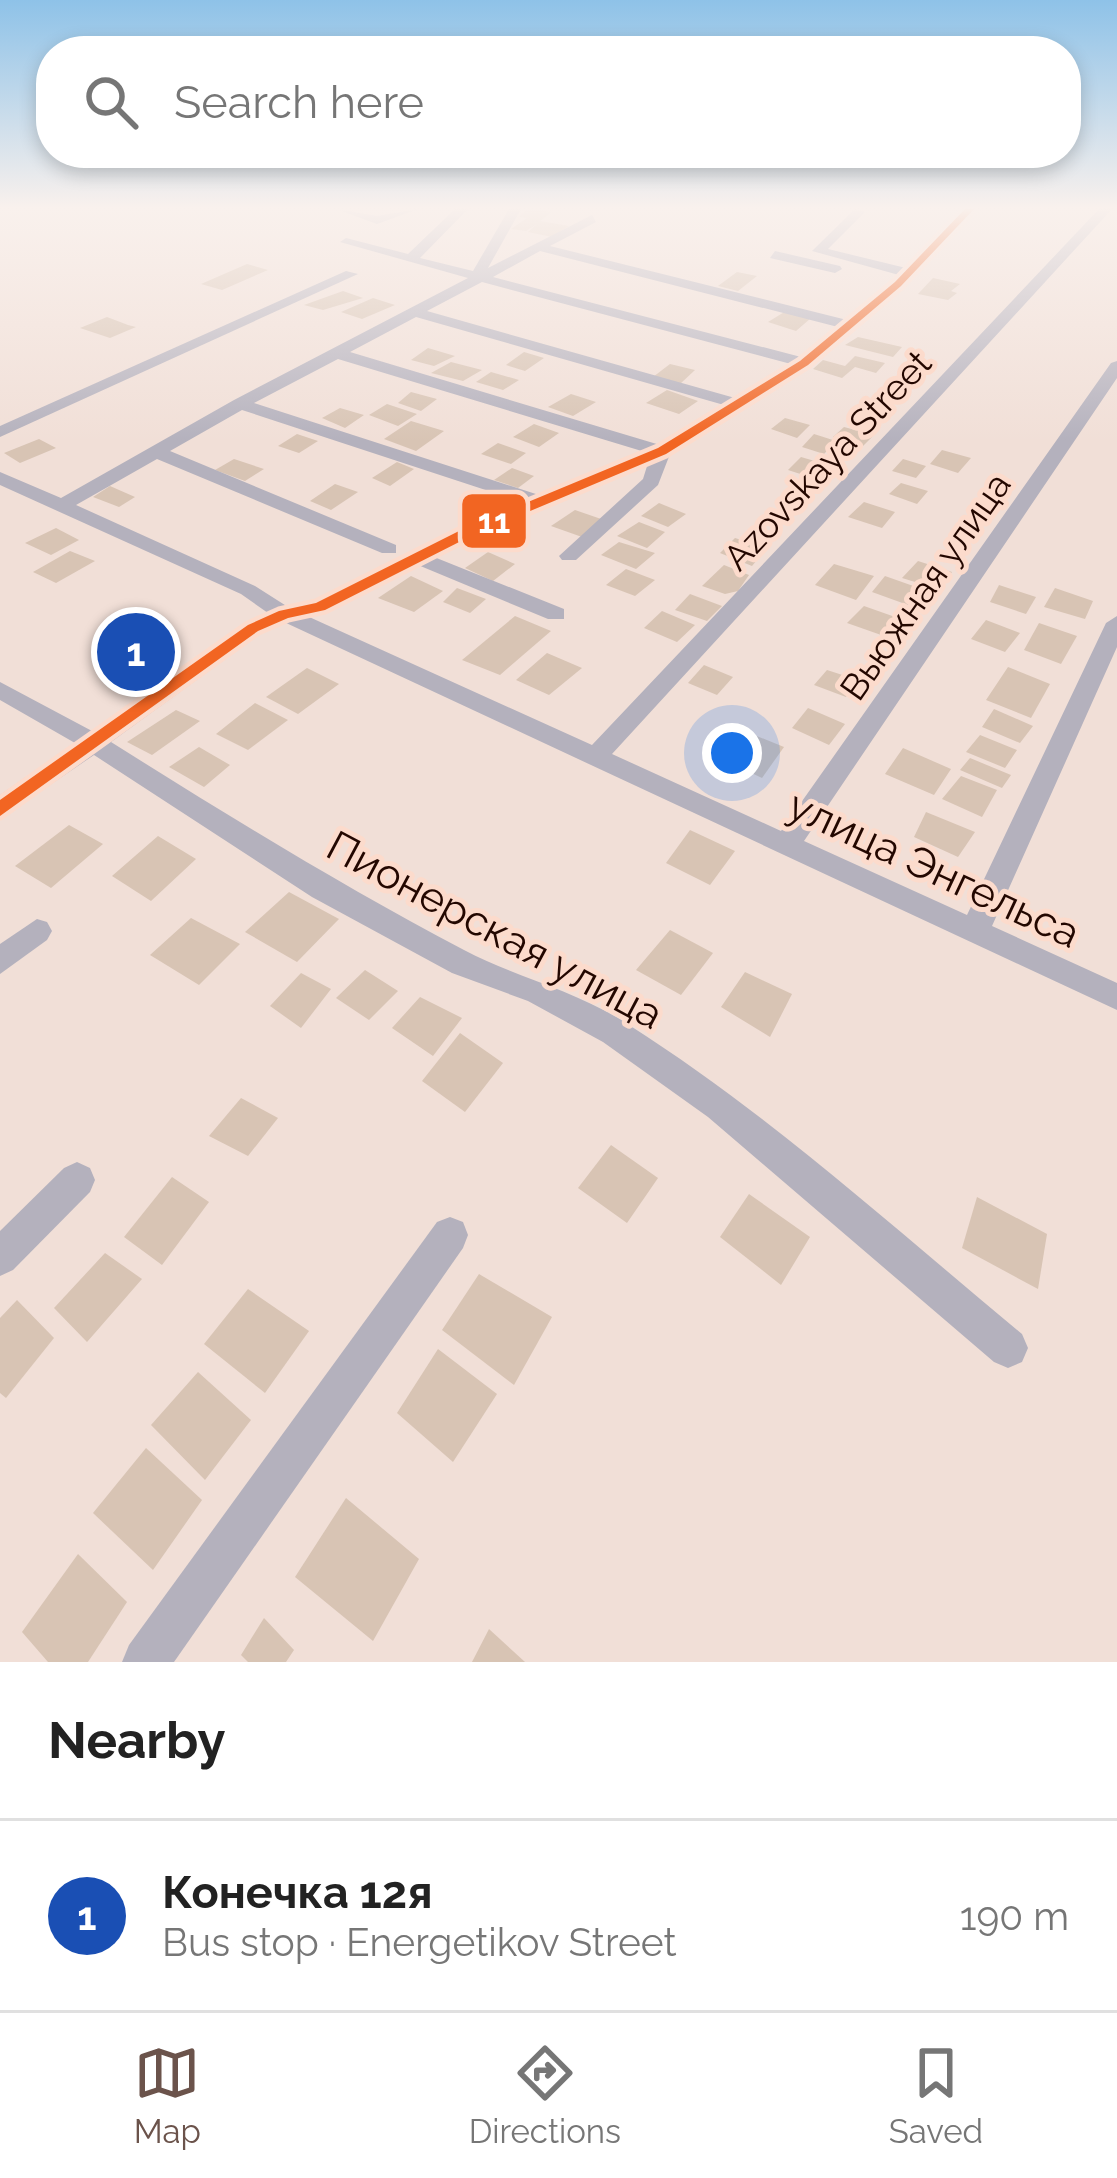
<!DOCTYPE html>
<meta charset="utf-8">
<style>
body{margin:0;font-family:Raleway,sans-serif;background:#f2f2f2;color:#222}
.you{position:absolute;left:732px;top:753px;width:42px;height:42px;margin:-30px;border:9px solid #fff;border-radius:50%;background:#1a73e8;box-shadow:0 0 0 18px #1a73e833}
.badge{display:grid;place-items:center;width:78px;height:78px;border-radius:50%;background:#6b534b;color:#fff;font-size:39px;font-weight:700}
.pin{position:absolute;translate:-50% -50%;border:6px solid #fff;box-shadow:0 3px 12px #0006}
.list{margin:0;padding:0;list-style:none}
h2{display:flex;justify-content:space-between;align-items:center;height:156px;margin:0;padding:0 48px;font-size:51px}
h2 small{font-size:39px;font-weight:400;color:#767676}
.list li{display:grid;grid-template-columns:78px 1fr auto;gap:36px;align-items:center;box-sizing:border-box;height:192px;padding:0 48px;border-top:3px solid #e0e0e0}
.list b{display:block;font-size:45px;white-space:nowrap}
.list p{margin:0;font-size:39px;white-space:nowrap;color:#767676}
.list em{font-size:39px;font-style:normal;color:#767676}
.icon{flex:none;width:66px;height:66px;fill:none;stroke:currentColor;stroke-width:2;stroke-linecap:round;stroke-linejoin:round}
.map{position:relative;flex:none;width:1117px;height:1662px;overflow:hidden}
.search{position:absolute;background:#fff;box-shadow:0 6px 18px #0003;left:36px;right:36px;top:36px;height:132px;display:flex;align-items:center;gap:30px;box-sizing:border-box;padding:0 42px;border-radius:48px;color:#767676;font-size:45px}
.sheet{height:348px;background:#fff}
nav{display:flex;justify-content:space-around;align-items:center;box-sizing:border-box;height:168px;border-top:3px solid #e0e0e0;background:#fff;font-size:33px;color:#767676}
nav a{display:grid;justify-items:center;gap:6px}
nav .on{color:#6b534b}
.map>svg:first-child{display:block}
.building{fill:#d8c4b4}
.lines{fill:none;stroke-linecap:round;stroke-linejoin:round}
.minor{fill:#b4b1bd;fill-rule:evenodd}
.bus-1-casing{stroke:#fcdbcc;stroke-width:9}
.bus-1{fill:#f26522;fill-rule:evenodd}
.labels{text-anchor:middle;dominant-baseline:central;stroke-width:10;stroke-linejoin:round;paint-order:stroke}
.far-street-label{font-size:36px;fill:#230700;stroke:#fcdbcc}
.street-label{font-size:42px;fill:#230700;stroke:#fcdbcc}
.line-badge{stroke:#fcdbcc;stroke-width:4.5}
.badge-label{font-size:33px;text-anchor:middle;font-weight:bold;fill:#fff}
</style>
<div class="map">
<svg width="1117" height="1662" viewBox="0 0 1117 1662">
<rect width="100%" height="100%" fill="#f1dfd7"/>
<g class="building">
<path d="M527,209L552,212L540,221L569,226L552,237L528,232L537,224L526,231L511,229L527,218L519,217Z"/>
<path d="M247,264L268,270L222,290L201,284Z"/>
<path d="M737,272L757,276L738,291L718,286Z"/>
<path d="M933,278L960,284L951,291L957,293L948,300L918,294Z"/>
<path d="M343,291L363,298L323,310L304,305Z"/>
<path d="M373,298L395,305L362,319L341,312Z"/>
<path d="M786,311L811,318L796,331L768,322Z"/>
<path d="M107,317L128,325L136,327L110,338L80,328Z"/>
<path d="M858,337L902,347L893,357L845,345Z"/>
<path d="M428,348L455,356L434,366L411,360Z"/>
<path d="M524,352L544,358L525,371L506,365Z"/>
<path d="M855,356L885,363L876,373L855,367L842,378L813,369L823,360L845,366Z"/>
<path d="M451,362L482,370L463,381L431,373Z"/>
<path d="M670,364L695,370L680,384L653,377Z"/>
<path d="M491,372L519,380L503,390L476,382Z"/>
<path d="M667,390L698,401L679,414L646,403Z"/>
<path d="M411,392L437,399L421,411L398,403Z"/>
<path d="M571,394L596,402L573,416L548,407Z"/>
<path d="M387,404L417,414L398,426L369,415Z"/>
<path d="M340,408L364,415L345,428L322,418Z"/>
<path d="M785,418L810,425L797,438L771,429Z"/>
<path d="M411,421L444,431L416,451L384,439Z"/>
<path d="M534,424L559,433L539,447L513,437Z"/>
<path d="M844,427L874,435L863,446L833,437Z"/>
<path d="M297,434L318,441L299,453L278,446Z"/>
<path d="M814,434L836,441L824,454L802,447Z"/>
<path d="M39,439L56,448L20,463L4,453Z"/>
<path d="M498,443L526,453L511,464L481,454Z"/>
<path d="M942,450L971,458L958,473L930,464Z"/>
<path d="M801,457L835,467L822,481L788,470Z"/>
<path d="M234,459L264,469L245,481L215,470Z"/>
<path d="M903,459L926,466L916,478L892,471Z"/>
<path d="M397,462L414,469L390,486L372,478Z"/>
<path d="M512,468L534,476L518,488L494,480Z"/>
<path d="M901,483L928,491L917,504L889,494Z"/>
<path d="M335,484L358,492L331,510L310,501Z"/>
<path d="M110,486L135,497L119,507L93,497Z"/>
<path d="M481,490L504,499L486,514L460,506Z"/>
<path d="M864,502L895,512L882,528L848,517Z"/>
<path d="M659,503L686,514L668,527L641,516Z"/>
<path d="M575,510L604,520L582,537L551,526Z"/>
<path d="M639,522L665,532L647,548L617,536Z"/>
<path d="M56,528L79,540L51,555L25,543Z"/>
<path d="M735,538L767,548L752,566L720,553Z"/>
<path d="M619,542L655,553L636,569L601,555Z"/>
<path d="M70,551L95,561L56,583L33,572Z"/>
<path d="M488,552L515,564L493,581L465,568Z"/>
<path d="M918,561L952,572L938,589L902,578Z"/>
<path d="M834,564L874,576L856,600L815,585Z"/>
<path d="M724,565L749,575L738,591L725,594L702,586Z"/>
<path d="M626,569L655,580L635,596L606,585Z"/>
<path d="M411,576L443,591L414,612L378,598Z"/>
<path d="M885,576L919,588L908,605L872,592Z"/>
<path d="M999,585L1036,597L1026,614L990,602Z"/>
<path d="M457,588L486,599L470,613L443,602Z"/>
<path d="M1055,588L1093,601L1085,619L1044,607Z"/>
<path d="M690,594L722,606L707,621L675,610Z"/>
<path d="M864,606L898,618L884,636L847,623Z"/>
<path d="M662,611L695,625L677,642L644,628Z"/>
<path d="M515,616L551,631L500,675L462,660Z"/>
<path d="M986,620L1020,633L1005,652L971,639Z"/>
<path d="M1039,623L1077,636L1061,664L1024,650Z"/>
<path d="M155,628L177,637L148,658L125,645Z"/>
<path d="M547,653L582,668L549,695L516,680Z"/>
<path d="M704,665L733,677L717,695L688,683Z"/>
<path d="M1008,667L1050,684L1031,718L986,700Z"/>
<path d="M307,668L339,684L298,714L266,697Z"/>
<path d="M827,670L858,680L846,697L814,685Z"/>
<path d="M255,703L288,720L248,750L216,734Z"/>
<path d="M808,708L845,724L829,745L792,728Z"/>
<path d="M994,709L1033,726L1020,743L982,727Z"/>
<path d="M176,710L200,721L152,755L127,742Z"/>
<path d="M747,732L784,747L762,778L724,760Z"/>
<path d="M980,735L1017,750L1005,768L966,752Z"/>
<path d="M199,747L230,765L204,787L169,767Z"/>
<path d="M903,748L951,769L934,795L885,774Z"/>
<path d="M970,758L1011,775L1002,788L960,770Z"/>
<path d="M961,776L997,790L982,817L942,799Z"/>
<path d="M926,812L975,832L958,857L914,837Z"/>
<path d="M69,825L103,844L51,888L15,866Z"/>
<path d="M690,830L735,851L710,885L666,863Z"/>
<path d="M158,836L196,859L151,901L112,876Z"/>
<path d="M289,892L339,919L297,962L245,932Z"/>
<path d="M191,918L240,944L199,985L150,955Z"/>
<path d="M670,930L713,953L681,995L636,970Z"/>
<path d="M365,970L398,991L369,1020L336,998Z"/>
<path d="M745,972L792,994L770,1037L721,1007Z"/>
<path d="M301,973L331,989L301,1028L270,1006Z"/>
<path d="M420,997L462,1018L433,1056L392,1028Z"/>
<path d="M460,1033L503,1063L465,1112L422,1081Z"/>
<path d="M241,1098L278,1118L248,1156L209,1136Z"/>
<path d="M611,1145L658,1178L627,1223L578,1188Z"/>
<path d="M172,1177L209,1202L162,1265L124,1237Z"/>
<path d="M749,1194L810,1237L781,1285L720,1237Z"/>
<path d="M977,1197L1047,1234L1038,1289L962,1248Z"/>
<path d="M105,1253L142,1279L87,1342L54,1308Z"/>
<path d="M479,1274L552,1317L514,1385L442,1330Z"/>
<path d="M248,1289L309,1331L265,1393L204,1344Z"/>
<path d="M17,1300L54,1338L6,1398L0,1393V1318Z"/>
<path d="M438,1349L497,1394L453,1462L397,1413Z"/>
<path d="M198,1372L251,1420L205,1480L151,1425Z"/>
<path d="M146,1448L202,1500L153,1570L93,1513Z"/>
<path d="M346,1498L419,1559L373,1641L295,1577Z"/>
<path d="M78,1554L127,1602L88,1662H48L22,1632Z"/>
<path d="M264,1618L294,1650L286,1662H248L241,1655Z"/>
<path d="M489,1629L525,1662H472Z"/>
</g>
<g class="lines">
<g class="minor">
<path d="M336,209L377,216L418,209L377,224Z"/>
<path d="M455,209H468L420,258L473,271L509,209H521L488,268L592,215L596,222L550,246L847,320L899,275L812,251L855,209L865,212L828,249L906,268L963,209H976L903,287L810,366L670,454L658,485L576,560H562L559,556L643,479L648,463L434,557L564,609V619H548L418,565L328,612L307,616L592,745L1099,209H1112L612,754L781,831L1111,363L1117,361V378L804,841L967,915L1106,623L1117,616V647L992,926L1117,983V1010L284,622L261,633L111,742C227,815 342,886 464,950C517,978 576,990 629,1025C769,1114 894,1228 1022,1334L1028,1348L1022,1362L1008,1368L994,1362L708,1117L603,1042L528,1001L452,973L312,897L94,755L0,819V795L75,743L0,700V682L92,731L245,623L268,613L241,594L0,485V472L61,498L234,400L468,278L340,242L346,238L408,254ZM540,251L838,327L801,357L493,277ZM482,282L791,364L735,398L427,311ZM416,317L724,405L660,445L350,352ZM338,359L645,452L539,495L254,403ZM242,410L522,502L408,553L314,602L288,607L255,586L76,505L157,459L382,553H396V545L170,451Z"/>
<path d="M775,251L840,266L842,269L835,273L770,258Z"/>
<path d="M346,271L358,274L0,437V426Z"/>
<path d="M37,919L47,922L52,931L47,940L0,974V944Z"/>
<path d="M77,1162L90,1168L95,1180L90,1192L13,1270L0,1276V1231L64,1168Z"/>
<path d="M450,1217L463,1222L468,1235L463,1248L174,1662H122L129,1645L437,1222Z"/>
</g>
<g class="bus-1-casing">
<path id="bus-1" d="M965,209H974L901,286L808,365L666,454L473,535L325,610L288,618L258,631L0,816V800L248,625L279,611L316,603L463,529L658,448L800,361L895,282Z"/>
</g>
<use href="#bus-1" class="bus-1"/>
</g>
<linearGradient id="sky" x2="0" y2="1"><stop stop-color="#8ec2e8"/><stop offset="0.47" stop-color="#f9f1ed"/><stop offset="1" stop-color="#f9f1ed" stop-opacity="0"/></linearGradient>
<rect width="1117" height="442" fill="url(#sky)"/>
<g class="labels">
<g class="far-street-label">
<text transform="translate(827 460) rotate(-47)">Azovskaya Street</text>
<text transform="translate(925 586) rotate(-55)">Вьюжная улица</text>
</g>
<g class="street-label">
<text transform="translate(934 869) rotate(25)">улица Энгельса</text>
<text transform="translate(495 930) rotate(28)">Пионерская улица</text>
</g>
</g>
<rect class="line-badge" x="460" y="492" width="68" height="58" rx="12" fill="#f26522"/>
<g class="badge-label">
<text x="494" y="533">11</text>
</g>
</svg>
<div class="you"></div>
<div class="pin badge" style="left:136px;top:652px;background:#1a4fb4">1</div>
<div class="search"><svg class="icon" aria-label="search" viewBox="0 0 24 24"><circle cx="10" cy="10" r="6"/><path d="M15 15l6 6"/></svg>Search here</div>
</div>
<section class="sheet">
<h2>Nearby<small></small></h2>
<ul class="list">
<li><span class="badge" style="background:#1a4fb4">1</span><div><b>Конечка 12я</b><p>Bus stop · Energetikov Street</p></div><em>190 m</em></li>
</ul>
</section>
<nav>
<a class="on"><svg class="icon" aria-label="map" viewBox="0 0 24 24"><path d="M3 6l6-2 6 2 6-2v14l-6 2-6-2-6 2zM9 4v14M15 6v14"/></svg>Map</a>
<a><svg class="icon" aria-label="directions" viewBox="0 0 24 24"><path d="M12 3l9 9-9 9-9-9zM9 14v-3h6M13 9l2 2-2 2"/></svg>Directions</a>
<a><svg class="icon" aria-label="saved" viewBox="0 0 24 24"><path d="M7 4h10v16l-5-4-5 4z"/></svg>Saved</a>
</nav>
